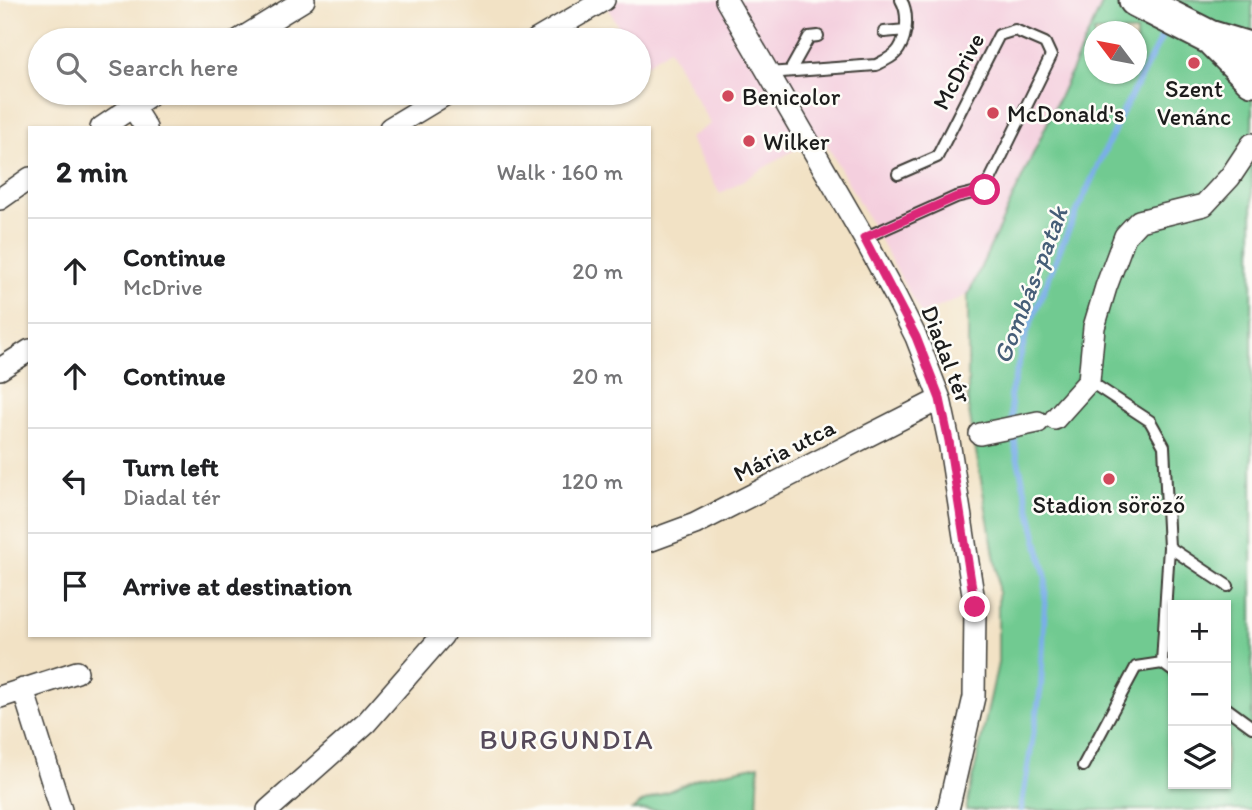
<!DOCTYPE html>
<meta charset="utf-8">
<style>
body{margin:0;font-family:Itim,sans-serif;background:#f2f2f2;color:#202124}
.controls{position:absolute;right:21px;bottom:21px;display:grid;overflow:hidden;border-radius:0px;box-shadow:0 2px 5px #0004}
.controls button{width:63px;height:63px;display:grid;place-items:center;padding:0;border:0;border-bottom:2px solid #e0e0e0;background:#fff;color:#202124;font:35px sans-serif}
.compass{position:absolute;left:1084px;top:21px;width:63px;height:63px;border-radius:50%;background:#fff;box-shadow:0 2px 5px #0004;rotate:302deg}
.stop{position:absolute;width:21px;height:21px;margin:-16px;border:5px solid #db2777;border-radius:50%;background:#fff}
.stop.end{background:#db2777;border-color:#fff;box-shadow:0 2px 7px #0008}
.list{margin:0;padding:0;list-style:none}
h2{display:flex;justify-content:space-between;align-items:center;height:91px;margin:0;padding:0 28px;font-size:30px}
h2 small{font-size:23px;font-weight:400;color:#757577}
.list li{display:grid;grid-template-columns:46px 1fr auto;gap:21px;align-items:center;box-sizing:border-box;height:105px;padding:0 28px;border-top:2px solid #e0e0e0}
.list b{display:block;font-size:26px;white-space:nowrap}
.list p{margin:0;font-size:23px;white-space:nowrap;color:#757577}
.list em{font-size:23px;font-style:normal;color:#757577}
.icon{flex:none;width:38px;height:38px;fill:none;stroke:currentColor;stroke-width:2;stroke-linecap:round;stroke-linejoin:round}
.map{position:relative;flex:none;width:1252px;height:810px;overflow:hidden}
.search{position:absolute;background:#fff;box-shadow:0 2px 5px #0004;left:28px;top:28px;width:623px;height:77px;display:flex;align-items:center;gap:18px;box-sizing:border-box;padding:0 24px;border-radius:38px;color:#757577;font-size:26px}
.panel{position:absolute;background:#fff;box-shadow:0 2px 5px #0004;left:28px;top:126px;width:623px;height:511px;border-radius:0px}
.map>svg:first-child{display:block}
.built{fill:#f4cfde}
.green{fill:#71ca91;stroke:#467356;stroke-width:2;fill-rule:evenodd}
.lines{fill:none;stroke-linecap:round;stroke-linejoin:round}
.stream{stroke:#7aafe8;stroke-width:6}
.lane-casing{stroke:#3c3a35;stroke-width:14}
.street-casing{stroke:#3c3a35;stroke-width:24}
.primary-casing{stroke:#3c3a35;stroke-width:37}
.lane{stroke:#fff;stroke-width:10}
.street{stroke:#fff;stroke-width:21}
.primary{stroke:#fff;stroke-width:33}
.route{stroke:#db2777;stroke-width:9}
.poi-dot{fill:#d1495b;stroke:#fdfcf7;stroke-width:2.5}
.labels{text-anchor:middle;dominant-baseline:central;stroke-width:5;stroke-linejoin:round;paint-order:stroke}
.street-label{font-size:24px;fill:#1c1c1c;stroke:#fdfcf7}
.poi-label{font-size:24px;fill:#1c1c1c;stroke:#fdfcf7;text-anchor:start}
.water-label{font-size:26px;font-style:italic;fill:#465e78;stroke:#fdfcf7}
.quarter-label{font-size:28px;letter-spacing:2px;fill:#564a5a;stroke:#fdfcf7}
</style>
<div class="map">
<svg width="1252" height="810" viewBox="0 0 1252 810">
<rect width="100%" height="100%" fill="#fdfcf7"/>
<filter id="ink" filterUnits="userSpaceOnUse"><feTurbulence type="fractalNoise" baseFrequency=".0143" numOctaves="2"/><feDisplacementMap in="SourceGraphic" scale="14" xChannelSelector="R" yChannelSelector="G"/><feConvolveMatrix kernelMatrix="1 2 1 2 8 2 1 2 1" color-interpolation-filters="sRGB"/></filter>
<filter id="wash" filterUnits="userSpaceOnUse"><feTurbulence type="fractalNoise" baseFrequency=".00686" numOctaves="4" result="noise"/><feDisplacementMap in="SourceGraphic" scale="28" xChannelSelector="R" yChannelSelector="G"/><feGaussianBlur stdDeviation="1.57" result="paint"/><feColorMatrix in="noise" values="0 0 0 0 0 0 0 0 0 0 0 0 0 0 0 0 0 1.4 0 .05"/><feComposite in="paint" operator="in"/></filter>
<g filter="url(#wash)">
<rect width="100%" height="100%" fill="#f2e2c5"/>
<path class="built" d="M603,0H1104L968,295L921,314L821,134L720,194L689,138L710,124L669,49L639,69V40H596L618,26Z"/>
<path class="green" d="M1104,0H1252V810H966L998,663V577L968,406V295ZM1094,32H1136V74H1094ZM1173,605H1226V784H1173Z
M759,765L757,810H632L643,802L702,777Z"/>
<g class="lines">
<path class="stream" d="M1021,810L1041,687L1046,578L1016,452L1010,396L1026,335L1063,242L1122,113L1167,27"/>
</g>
</g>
<g filter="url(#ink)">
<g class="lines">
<g class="lane-casing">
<path id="lane" d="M884,32L906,30
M790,71L809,37L818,36
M768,73L876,65C884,61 894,57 899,49C907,36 909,13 901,0
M864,238L956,197L985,190L1051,56L1045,43L1015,30L999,35L937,157L898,174
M1089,381L1150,421L1164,446L1169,547L1162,663L1173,671
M1169,547L1228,586
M1226,708L1252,727
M1083,766L1136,667L1162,663"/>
</g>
<g class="street-casing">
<path id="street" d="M726,0L864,238L896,297L916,337L940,399L949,441L975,607L974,697L948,810
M239,40L304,0
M536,40L604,0
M132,106L146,128
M101,128L153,93
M390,128L448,93
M0,199L30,178
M0,369L30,350
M1055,419L1089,381L1094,327L1106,287L1125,236L1139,221L1204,205L1230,177L1252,144
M980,434L1038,422
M649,541L695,524L940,399
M23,689L61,810
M0,697L77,672
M268,810L366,723L443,635"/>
</g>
<g class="primary-casing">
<path id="primary" d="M1136,0L1209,37L1252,50
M1214,41L1252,79"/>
</g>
<use href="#lane" class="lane"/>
<use href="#street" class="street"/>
<use href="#primary" class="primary"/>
</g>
</g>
<g class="lines" filter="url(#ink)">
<path class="route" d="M975,607L949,441L940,399L916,337L864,238L956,197L985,190"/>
</g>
<g class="poi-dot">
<circle cx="1194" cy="63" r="7"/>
<circle cx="728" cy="96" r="7"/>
<circle cx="993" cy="113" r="7"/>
<circle cx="749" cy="141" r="7"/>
<circle cx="1109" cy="479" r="7"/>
</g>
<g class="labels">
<g class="street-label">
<text transform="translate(958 71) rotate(-62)">McDrive</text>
<text transform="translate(947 354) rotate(69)">Diadal tér</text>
<text transform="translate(784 450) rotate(-27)">Mária utca</text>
</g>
<g class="poi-label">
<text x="1194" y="88" text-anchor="middle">Szent<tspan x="1194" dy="28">Venánc</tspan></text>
<text x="742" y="96">Benicolor</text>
<text x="1007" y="113">McDonald's</text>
<text x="763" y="141">Wilker</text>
<text x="1109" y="504" text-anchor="middle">Stadion söröző</text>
</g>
<g class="water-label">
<text transform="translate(1030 285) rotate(-69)">Gombás-patak</text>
</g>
<g class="quarter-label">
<text x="567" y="739">BURGUNDIA</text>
</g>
</g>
</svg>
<div class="controls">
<button>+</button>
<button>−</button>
<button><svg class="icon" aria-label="layers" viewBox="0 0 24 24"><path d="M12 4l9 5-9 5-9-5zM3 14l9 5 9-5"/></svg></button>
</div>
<svg class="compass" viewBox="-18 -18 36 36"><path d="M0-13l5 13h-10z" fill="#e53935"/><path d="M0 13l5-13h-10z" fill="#757577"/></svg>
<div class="stop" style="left:985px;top:190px"></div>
<div class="stop end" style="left:975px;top:607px"></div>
<div class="search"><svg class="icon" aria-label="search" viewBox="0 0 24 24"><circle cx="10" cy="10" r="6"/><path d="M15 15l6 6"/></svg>Search here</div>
<section class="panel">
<h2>2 min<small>Walk · 160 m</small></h2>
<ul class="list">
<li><svg class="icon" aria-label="ahead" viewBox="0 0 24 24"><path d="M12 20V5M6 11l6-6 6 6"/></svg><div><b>Continue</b><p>McDrive</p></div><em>20 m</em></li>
<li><svg class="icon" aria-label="ahead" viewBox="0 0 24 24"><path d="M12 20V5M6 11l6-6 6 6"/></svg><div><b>Continue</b></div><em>20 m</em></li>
<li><svg class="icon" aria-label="left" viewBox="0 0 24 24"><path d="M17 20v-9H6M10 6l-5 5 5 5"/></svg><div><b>Turn left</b><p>Diadal tér</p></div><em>120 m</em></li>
<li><svg class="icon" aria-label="arrive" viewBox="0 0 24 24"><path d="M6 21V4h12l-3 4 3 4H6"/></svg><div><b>Arrive at destination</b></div></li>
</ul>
</section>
</div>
